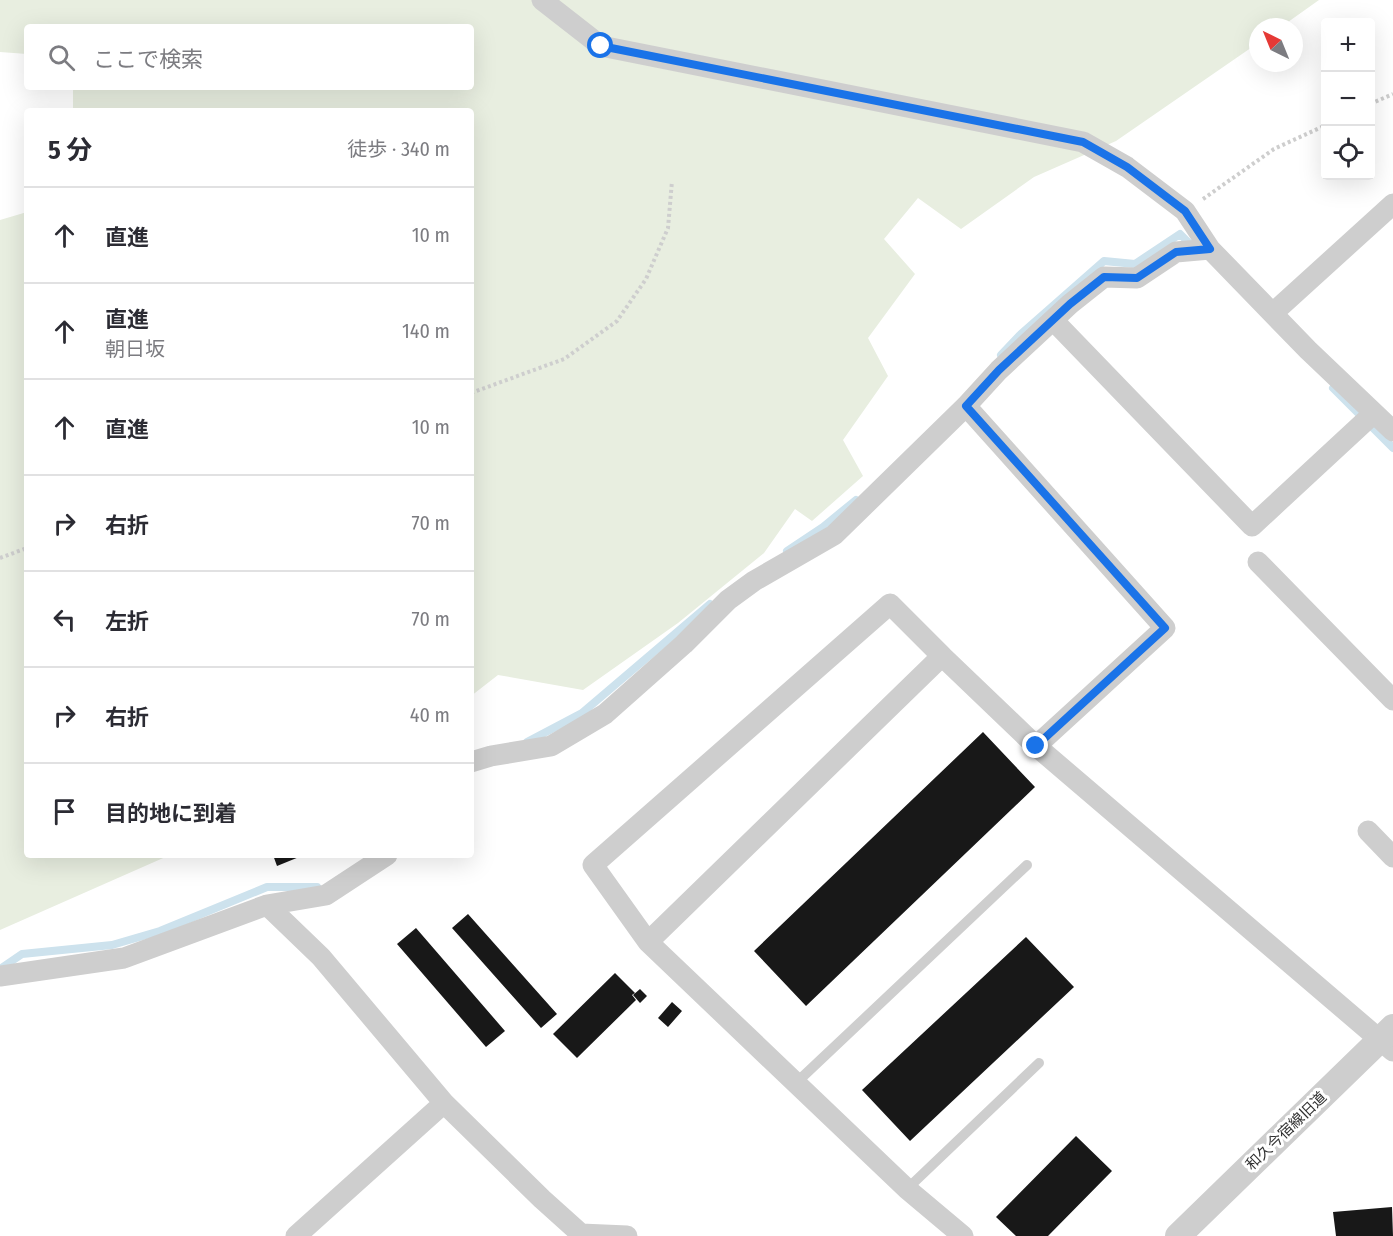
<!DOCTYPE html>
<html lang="ja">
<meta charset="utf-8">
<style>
body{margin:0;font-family:"Fira Sans Condensed","Noto Sans JP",sans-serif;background:#f7f7f7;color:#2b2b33}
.controls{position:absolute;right:18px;top:18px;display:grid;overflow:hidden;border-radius:6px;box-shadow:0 6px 24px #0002}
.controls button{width:54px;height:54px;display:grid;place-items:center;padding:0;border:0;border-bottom:2px solid #e1e1e2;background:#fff;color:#2b2b33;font:30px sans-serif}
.compass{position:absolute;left:1249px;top:18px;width:54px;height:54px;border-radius:50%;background:#fff;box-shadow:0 6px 24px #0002;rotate:317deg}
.stop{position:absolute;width:18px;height:18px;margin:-14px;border:4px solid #1a73e8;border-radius:50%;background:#fff}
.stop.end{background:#1a73e8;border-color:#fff;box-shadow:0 2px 6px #0008}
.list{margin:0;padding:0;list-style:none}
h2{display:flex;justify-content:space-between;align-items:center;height:78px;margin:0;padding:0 24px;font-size:26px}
h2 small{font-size:20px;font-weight:400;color:#7c7c81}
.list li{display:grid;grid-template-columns:39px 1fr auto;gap:18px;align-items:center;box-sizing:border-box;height:96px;padding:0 24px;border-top:2px solid #e1e1e2}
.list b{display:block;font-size:22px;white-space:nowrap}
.list p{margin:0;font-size:20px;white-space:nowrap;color:#7c7c81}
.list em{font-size:20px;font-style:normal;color:#7c7c81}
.icon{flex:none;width:33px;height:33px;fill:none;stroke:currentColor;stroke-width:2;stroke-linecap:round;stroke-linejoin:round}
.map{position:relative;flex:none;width:1393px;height:1236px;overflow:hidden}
.search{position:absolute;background:#fff;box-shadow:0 6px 24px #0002;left:24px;top:24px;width:450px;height:66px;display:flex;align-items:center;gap:15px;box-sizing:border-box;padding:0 21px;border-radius:6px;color:#7c7c81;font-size:22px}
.panel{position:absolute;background:#fff;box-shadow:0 6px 24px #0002;left:24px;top:108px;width:450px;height:750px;border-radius:6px}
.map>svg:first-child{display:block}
.green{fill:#e8eee0}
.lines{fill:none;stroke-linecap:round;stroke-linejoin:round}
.stream{stroke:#cde2ed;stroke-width:8}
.building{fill:#181818}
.path{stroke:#cecece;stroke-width:4;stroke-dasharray:3 3;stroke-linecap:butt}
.service{stroke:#cecece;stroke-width:10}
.minor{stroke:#cecece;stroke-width:21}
.tertiary{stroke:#cecece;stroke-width:26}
.route{stroke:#1a73e8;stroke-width:8}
.labels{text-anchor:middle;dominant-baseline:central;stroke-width:6;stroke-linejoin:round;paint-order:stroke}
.street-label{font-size:15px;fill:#313131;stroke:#fff}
</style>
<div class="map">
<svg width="1393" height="1236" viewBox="0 0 1393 1236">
<rect width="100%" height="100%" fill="#fff"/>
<path class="green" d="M0,0H1319L1281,27H1258V43L1116,141L1034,177L961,229L918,198L884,239L915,274L868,338L888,376L843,440L863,476L812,521L795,509L764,553L678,623L583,690L498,675L471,696V111H73V87H471V27H27V54L0,52Z
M27,212V855H170L0,930V220Z"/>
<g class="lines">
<path class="stream" d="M1001,355L1021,334L1104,261L1135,264L1180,234L1195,249
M1333,388L1393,448
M787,551L823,527L856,500
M527,742L582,713L710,604
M0,969L22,954L112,945L160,931L267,887H317"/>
</g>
<path class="building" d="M983,732L1035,787L806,1006L754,951Z
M273,855H304L277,866Z
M468,914L557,1014L541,1028L452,928Z
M416,928L505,1031L486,1047L397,944Z
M1026,937L1074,987L910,1141L862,1090Z
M615,973L635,993L632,995L636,1000L577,1058L553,1034Z
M640,989L647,996L640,1003L633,995Z
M672,1002L682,1011L668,1027L658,1018Z
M1076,1136L1112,1171L1048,1236H1016L996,1217Z
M1392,1207L1393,1236H1336L1333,1212Z"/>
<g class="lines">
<path class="path" d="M1370,104L1393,94
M1203,199L1274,149L1326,125
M471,393L564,359L617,321L646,279L668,228L672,181
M0,558L27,548"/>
<path class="service" d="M796,1083L1027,865
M907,1189L1039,1063"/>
<path class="minor" d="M542,0L601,46L1083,142L1127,167L1185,211L1210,249L1308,350L1393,431
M1273,313L1393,204
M1053,320L1252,526L1374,413
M966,406L1165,628L1036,746
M1258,562L1393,700
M942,656L890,604L593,865L648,942L907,1189L963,1236
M471,762L491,756L551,746L605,714L684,644L728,600L754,581L834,535L966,406L999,370L1070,304L1104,277L1137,278L1176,252L1210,249
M1368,831L1393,857
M267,905L321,957L444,1103L542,1199L581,1234L627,1236
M648,942L942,656L1036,746L1393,1051
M0,976L124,958L267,905L326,895L387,855
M296,1236L444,1103"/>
<path class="tertiary" d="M1178,1236L1393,1027"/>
</g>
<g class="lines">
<path class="route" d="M601,46L1083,142L1127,167L1185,211L1210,249L1176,252L1137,278L1104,277L1070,304L999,370L966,406L1165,628L1036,746"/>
</g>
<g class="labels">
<g class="street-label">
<text transform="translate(1286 1131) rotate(-44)">和久今宿線旧道</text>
</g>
</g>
</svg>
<div class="controls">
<button>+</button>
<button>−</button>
<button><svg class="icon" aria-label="locate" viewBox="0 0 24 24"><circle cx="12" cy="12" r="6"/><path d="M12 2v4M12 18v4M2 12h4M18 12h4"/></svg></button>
</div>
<svg class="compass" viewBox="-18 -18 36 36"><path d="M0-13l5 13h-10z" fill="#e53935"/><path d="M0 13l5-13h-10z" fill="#7c7c81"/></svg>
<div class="stop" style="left:601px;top:46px"></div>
<div class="stop end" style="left:1036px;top:746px"></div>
<div class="search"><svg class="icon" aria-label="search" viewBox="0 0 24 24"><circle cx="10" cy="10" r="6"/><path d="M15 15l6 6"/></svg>ここで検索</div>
<section class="panel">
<h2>5 分<small>徒歩 · 340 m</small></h2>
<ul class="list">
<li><svg class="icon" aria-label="ahead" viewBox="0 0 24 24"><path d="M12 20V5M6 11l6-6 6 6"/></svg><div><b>直進</b></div><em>10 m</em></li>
<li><svg class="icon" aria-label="ahead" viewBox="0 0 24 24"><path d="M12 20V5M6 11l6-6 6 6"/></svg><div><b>直進</b><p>朝日坂</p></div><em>140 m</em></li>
<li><svg class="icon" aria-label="ahead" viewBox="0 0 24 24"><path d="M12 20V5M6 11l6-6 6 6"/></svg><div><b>直進</b></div><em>10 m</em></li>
<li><svg class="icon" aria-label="right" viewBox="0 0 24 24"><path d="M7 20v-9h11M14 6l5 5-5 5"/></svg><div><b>右折</b></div><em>70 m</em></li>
<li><svg class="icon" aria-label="left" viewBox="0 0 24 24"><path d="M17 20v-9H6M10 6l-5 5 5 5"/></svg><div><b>左折</b></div><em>70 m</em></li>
<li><svg class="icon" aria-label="right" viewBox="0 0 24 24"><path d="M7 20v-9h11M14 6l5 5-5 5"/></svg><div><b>右折</b></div><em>40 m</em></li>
<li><svg class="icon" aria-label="arrive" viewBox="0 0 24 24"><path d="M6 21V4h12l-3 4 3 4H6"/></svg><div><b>目的地に到着</b></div></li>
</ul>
</section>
</div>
